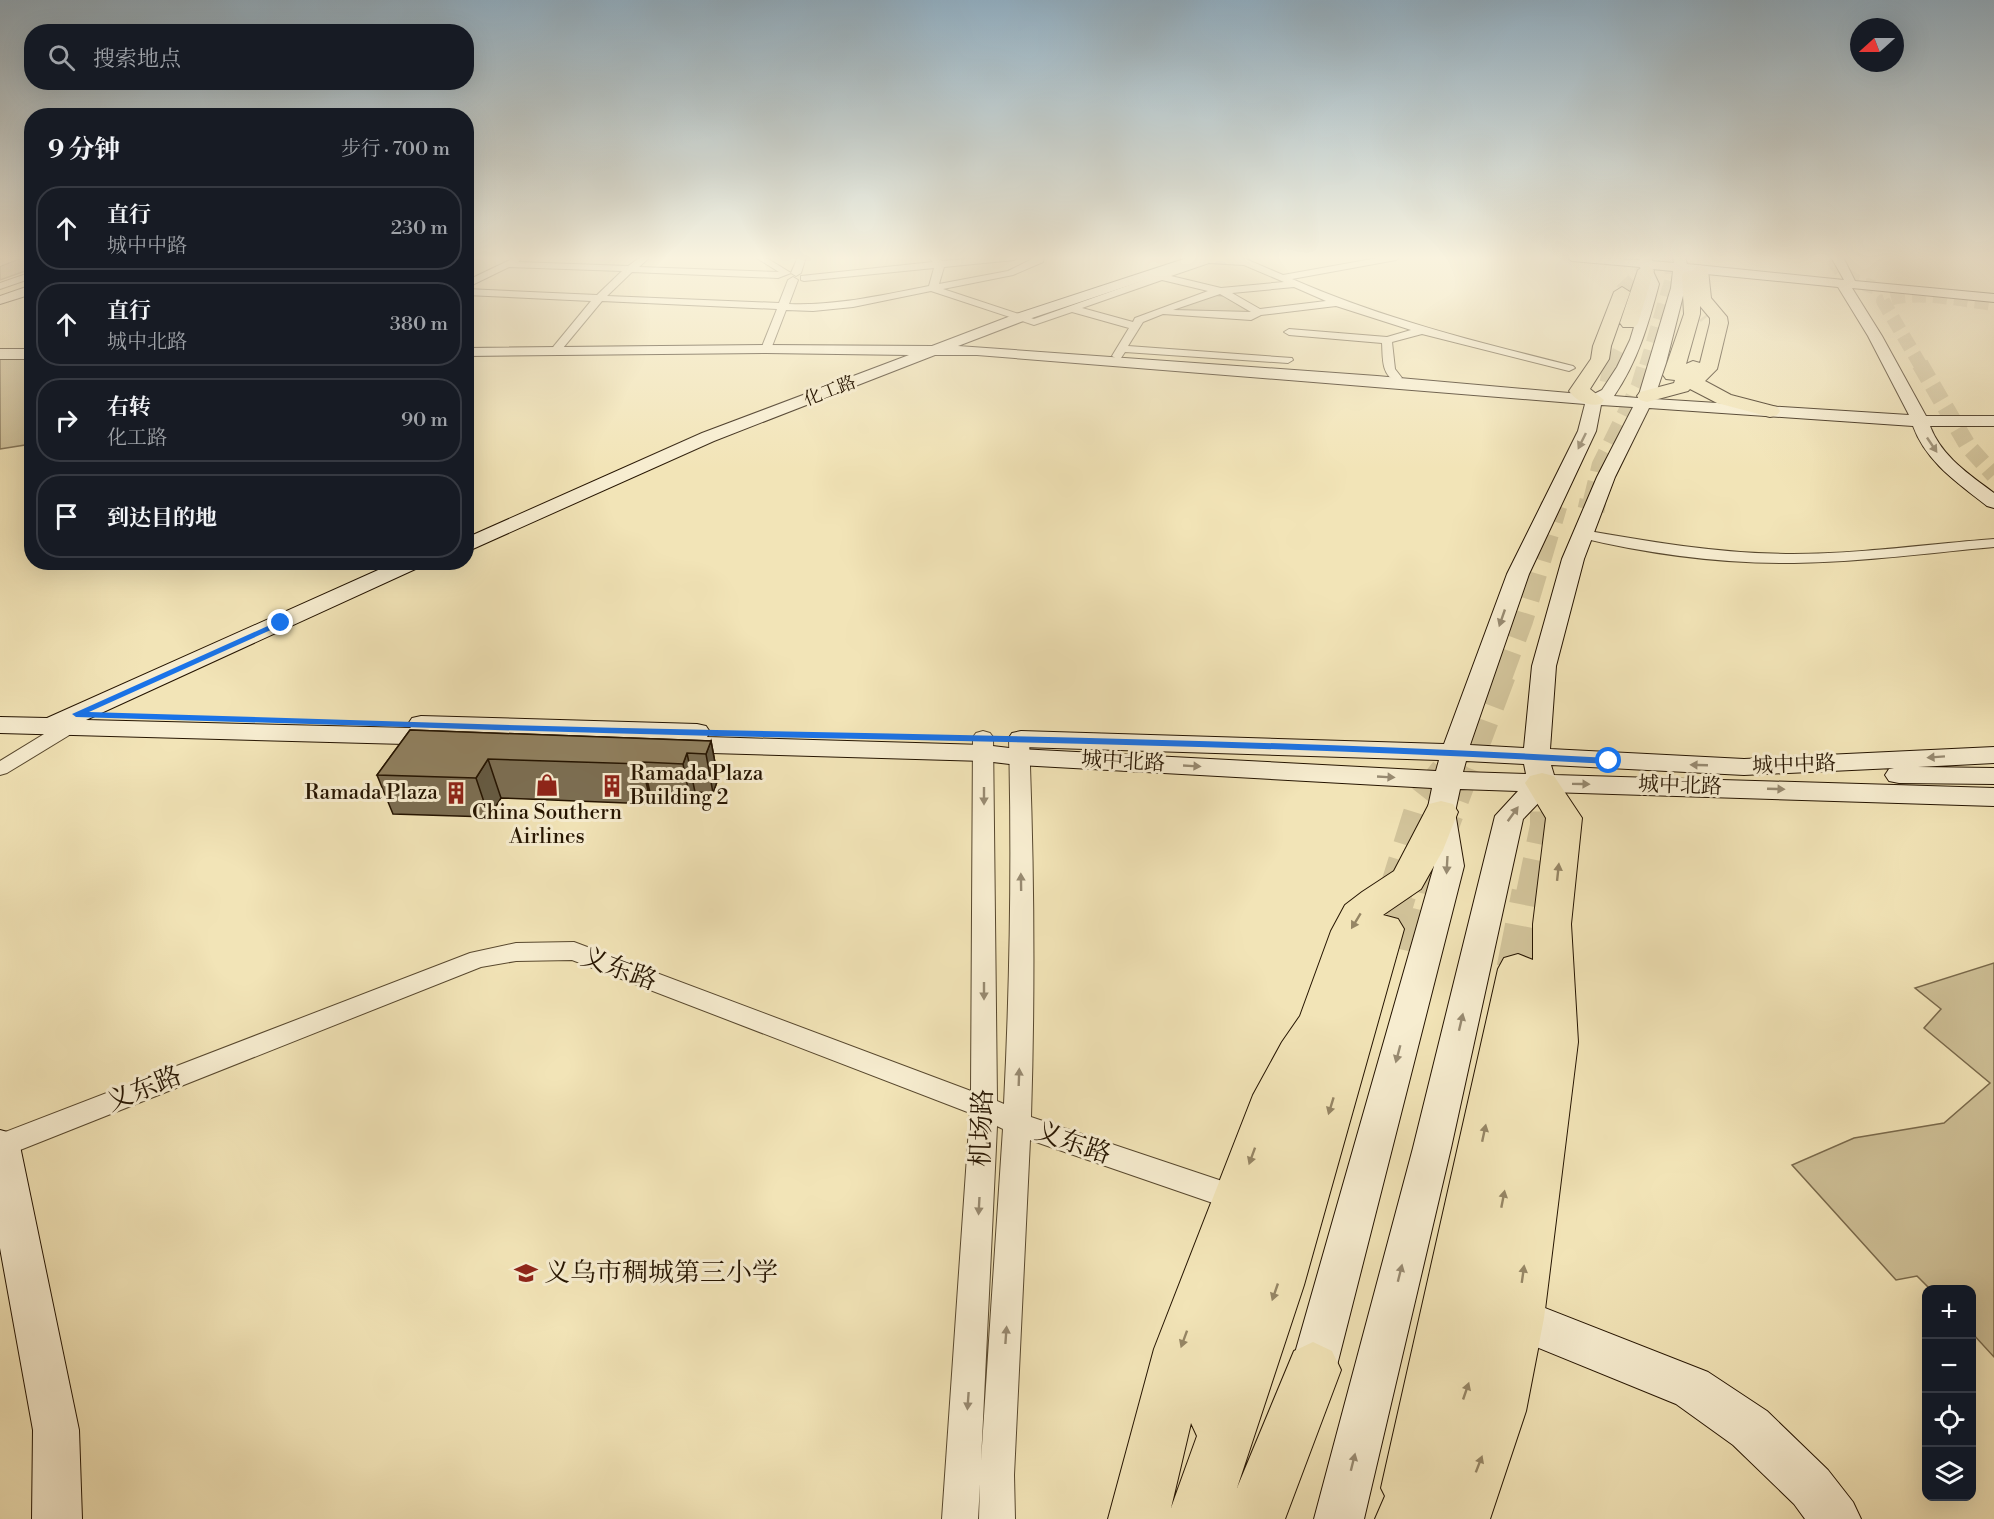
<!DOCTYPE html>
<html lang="zh">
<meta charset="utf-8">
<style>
body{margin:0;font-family:"Libre Bodoni","Noto Serif SC",serif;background:#242831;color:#f1f3f6}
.controls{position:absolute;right:18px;bottom:18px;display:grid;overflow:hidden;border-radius:12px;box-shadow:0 6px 24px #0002}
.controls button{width:54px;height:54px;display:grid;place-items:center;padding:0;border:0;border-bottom:2px solid #363941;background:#171b24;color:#f1f3f6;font:30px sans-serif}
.compass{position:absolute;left:1850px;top:18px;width:54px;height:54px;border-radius:50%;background:#171b24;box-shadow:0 6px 24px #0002;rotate:249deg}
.stop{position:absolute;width:18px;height:18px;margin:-14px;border:4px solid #1a73e8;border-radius:50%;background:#fff}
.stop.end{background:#1a73e8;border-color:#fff;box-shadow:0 2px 6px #0008}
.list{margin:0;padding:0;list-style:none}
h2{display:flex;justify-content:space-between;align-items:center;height:78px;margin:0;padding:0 24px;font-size:26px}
h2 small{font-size:20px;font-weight:400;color:#9ea1a6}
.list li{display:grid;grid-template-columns:39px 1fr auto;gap:18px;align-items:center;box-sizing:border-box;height:84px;margin:0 12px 12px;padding:0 12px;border:2px solid #363941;border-radius:24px}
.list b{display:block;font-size:22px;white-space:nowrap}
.list p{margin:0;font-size:20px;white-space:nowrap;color:#9ea1a6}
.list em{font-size:20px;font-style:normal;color:#9ea1a6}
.icon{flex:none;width:33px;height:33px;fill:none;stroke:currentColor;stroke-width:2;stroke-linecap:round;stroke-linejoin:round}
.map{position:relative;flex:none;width:1994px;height:1519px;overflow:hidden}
.search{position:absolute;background:#171b24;box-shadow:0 6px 24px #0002;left:24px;top:24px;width:450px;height:66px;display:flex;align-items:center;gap:15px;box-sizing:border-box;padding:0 21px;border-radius:24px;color:#9ea1a6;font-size:22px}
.panel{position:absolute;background:#171b24;box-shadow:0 6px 24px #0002;left:24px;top:108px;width:450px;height:462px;border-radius:24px}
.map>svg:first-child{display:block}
.green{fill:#cfc198;stroke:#7a6a4c;stroke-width:1.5}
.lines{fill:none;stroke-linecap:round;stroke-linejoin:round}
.secondary-tunnel-far1{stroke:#d3c59c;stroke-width:14;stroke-dasharray:14 7;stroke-linecap:butt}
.secondary-tunnel{stroke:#d3c59c;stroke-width:17;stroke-dasharray:17 8;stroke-linecap:butt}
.highway-tunnel-far4{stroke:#d3c59c;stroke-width:16;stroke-dasharray:16 8;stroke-linecap:butt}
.highway-tunnel-far3{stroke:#d3c59c;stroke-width:21;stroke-dasharray:21 10;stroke-linecap:butt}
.highway-tunnel-far2{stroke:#d3c59c;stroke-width:27;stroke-dasharray:27 14;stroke-linecap:butt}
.highway-tunnel-far1{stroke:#d3c59c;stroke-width:34;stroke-dasharray:34 16;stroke-linecap:butt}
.highway-tunnel{stroke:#d3c59c;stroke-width:43;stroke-dasharray:43 21;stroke-linecap:butt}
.street-casing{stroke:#58482e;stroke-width:2}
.secondary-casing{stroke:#251400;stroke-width:2}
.highway-casing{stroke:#251400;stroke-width:2}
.street{fill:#f7edd0;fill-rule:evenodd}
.secondary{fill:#f7edd0;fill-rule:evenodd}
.highway{fill:#f2e4b7;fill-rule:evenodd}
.wall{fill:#7c6e52;stroke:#251400;stroke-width:1.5}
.shaded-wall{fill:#655a42;stroke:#251400;stroke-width:1.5}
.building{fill:#90805f;stroke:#251400;stroke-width:1.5}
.oneway{fill:#988b72}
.oneway2{fill:#968665}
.route{fill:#1a73e8}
.labels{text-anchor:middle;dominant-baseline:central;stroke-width:6;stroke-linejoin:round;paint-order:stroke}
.far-street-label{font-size:18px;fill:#251400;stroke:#f7edd0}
.street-label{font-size:21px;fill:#251400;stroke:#f7edd0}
.poi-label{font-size:21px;fill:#251400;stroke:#f7edd0;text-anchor:start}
.near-street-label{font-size:26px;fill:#251400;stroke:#f7edd0}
.near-poi-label{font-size:26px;fill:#251400;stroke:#f7edd0;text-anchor:start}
</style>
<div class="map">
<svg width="1994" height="1519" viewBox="0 0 1994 1519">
<rect width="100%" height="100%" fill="#f2e4b7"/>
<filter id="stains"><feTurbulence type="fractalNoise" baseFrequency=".00333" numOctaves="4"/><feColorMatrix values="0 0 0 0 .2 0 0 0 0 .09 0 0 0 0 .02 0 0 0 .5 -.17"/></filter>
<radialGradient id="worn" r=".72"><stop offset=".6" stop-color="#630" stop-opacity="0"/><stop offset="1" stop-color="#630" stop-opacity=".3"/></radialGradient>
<path class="green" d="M24,257H31V269L0,280V265Z
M1212,295L1225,296L1250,312L1181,313L1175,308Z
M0,359H31V444L0,449Z
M1994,963V1357L1972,1333V1290L1930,1289L1917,1276L1896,1280L1792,1165L1854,1138L1944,1123L1990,1083L1924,1028L1941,1009L1915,988Z"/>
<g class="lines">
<path class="secondary-tunnel-far1" d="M1832,259C1842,276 1856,282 1874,287
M1921,366L1883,301C1913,289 1962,300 1994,304"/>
<path class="secondary-tunnel" d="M1920,364L1968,446L1994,475"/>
<path class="highway-tunnel-far4" d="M1673,280L1688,293L1707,317
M1622,292L1648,268
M1613,366L1621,350
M1647,366L1673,278L1672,257"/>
<path class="highway-tunnel-far3" d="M1610,383L1614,364
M1593,503L1602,466L1641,387L1648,364"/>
<path class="highway-tunnel-far2" d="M1591,510L1593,501
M1499,676L1520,619L1554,505"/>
<path class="highway-tunnel-far1" d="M1395,894L1424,801L1457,759
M1425,894L1440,831L1499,674
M1533,894L1547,826V809"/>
<path class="highway-tunnel" d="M1384,929L1395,893
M1412,952L1426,893
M1518,969L1533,893"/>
<g class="street-casing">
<path id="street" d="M11,257H23L0,266V260Z
M516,257L521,259L518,262L628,266L641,257H650L639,267L779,272L755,257H765L791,273L778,278L632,272L607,296L779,303L788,280L793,277L798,280L789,304C836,306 882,295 929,286L934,268L804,281L801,280V276L933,262L928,257H937L942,261L990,257H1018L1014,260L944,267L939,284L1008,271L1036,257H1044L1043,262L1013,275L943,289L1034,319L1208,257H1241L1283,275L1383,257H1400L1396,260L1292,279C1383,319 1477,342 1573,366L1575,368L1569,371L1422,334L1392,342L1395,369L1402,378L1396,381C1381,375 1383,357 1382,343L1289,335L1284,332L1289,329L1387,337L1411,330L1336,306L1261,315L1251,320L1163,314L1143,322L1128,346L1292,358L1293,360L1288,363L1125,352L1121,358L1117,359L1112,356L1129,328L1072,312L1034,325L931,291L853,307L813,311L786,310L771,349L766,352L761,349L777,309L602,301L558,354L554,355L549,352L591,301L466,295V289L597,295L622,271L509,267L466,288V281ZM1209,263L1244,265L1284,282L1221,288L1171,276ZM1162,280L1208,291L1135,318L1133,322L1082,308ZM1294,287L1326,301L1260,309L1232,293ZM1220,294L1251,312L1173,310Z
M798,257H806L801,273L796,276L791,273Z
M32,272V278L0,289V283Z
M1583,530C1652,542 1722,554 1793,554C1860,554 1927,544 1994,539V547C1928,553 1861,562 1794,563C1723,564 1647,554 1578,537L1576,534Z
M69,721L76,723L78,727L76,731L7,773L0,775V761L62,723Z
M983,731L990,733L993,737L997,1101L1004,1104C1010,983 1012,861 1009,739L1012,735H1026L1029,739C1034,865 1035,991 1031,1117L1246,1189L1250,1198L1246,1207L1236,1211L1030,1140L1014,1475L1015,1519H979L980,1484L978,1519H942L970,1113L572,960L516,961L481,967L0,1158V1134L470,953L516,943L574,942L582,945L971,1091L973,737L976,733ZM997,1126L1003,1129L981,1461Z"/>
</g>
<g class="secondary-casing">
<path id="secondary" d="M1190,257H1207L1205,260L1026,320L958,346L1377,376L1592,395L1602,390L1617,367L1630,340L1647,284L1640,267L1572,261L1566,257L1640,260V257H1652V261L1674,263L1673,257H1685L1687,264L1844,280L1831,257H1843L1855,281L1994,294V302L1852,288L1882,336L1926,416H1994V426H1930C1942,457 1969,474 1994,493V508L1987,506C1958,483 1926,462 1913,426L1649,408L1615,477L1584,559L1556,666L1550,749L1744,759L1994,747V763L1918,767L1994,768V784L1899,783L1889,781L1885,775L1889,769L1894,768L1744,775L1551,765L1554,775L1994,788V806L1549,792L1523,819L1451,1148L1364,1519H1314L1413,1148L1495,816L1518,791L1460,789L1455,812L1464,866L1333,1381L1326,1397L1310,1404L1294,1397L1287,1381L1434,866L1427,812L1432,788L1019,765L984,761L676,752L667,750L663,744L666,739L453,733L456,737L452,743L443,745L0,733V717L47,718L396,562H425L422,566L86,720L411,728L408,724L412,718L421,716L697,724L706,726L710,732L707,737L984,745L1019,749L1436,771L1439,760L1021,747L1012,745L1008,739L1012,733L1021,731L1444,744L1507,574L1578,431L1585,404L977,355H935L714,441L466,552V538L702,433L909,355L766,353L466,356V348L766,345L932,346L1016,314ZM1652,269L1673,271L1671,288L1638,398L1614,396C1638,361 1648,325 1659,284ZM1686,272L1838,287L1868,336L1909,415L1654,399L1666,363L1685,288ZM1601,405L1633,407L1597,477L1562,559L1532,666L1524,748L1470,745L1529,574L1596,431ZM1466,761L1524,764L1526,774L1463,772Z
M32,285V294L0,304V296Z
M0,349H32V359H0Z
M0,1130L15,1134L20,1146L79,1430L82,1519H32L33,1430L0,1248Z
M1517,1297L1708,1372L1767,1411L1828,1470L1853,1502L1861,1519H1805L1794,1504L1733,1445L1676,1404L1502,1333L1495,1318L1502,1303Z"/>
</g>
<g class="highway-casing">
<path id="highway" d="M1646,265L1654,270L1638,323L1635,327H1623L1620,323L1638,270Z
M1700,265L1708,270L1711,298L1727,317L1728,323L1717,369L1705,381L1731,395L1777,407L1780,411L1777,415L1770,417L1717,403L1690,389L1688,391L1647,402L1640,400L1637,396L1640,392L1674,383L1675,380L1666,379L1663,375L1684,314L1682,275L1685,272L1692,271L1695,267ZM1700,306L1710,318V323L1700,363L1693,361L1686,364L1700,314Z
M1622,287L1630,292L1611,346L1609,359L1590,389L1604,400L1601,404C1589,407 1576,401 1569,391L1591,359L1593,346L1614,292Z
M1542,773L1554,776L1582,818L1571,924L1578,1042L1544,1318L1526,1411L1490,1519H1375L1385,1496L1381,1488L1498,969L1504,958L1518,954L1533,960V924L1546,818L1525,783L1530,776Z
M1441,801L1453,804L1458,812L1443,850L1421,889L1383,915L1398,919L1404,929L1304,1285L1237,1488L1294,1351L1313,1342L1332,1351L1341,1370L1285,1519H1108L1154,1349L1253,1095L1282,1042L1300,1016L1331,931L1345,905L1362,892L1394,871L1429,804ZM1191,1423L1197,1436L1171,1508Z"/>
</g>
<use href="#street" class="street"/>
<use href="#secondary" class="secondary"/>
<use href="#highway" class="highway"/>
</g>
<path class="wall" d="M410,730L711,741L718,779L713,793L695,792L691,803L652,801L651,804L501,798L489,817L393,814L377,775Z"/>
<path class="shaded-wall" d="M711,741L718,779L713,793L706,754Z
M687,753L695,792L691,803L683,764Z
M488,759L501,798L489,817L476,778Z
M643,762L652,801L651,804L642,764Z"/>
<path class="building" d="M410,730L711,741L706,754L687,753L683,764L643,762L642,764L488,759L476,778L377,775Z"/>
<defs><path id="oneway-solid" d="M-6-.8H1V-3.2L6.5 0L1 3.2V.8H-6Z" transform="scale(1.5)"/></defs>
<g class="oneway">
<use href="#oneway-solid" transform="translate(1582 441) rotate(116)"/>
<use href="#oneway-solid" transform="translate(1932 445) rotate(56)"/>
<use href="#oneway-solid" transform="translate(1502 618) rotate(109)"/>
<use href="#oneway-solid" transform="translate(1936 757) rotate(176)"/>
<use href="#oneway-solid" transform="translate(1699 765) rotate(-178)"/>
<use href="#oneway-solid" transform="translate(1192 766) rotate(3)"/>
<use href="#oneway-solid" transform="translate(1386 777) rotate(3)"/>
<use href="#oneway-solid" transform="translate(1581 784) rotate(1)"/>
<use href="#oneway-solid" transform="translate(1776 789) rotate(2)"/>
<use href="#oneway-solid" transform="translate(984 796) rotate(90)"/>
<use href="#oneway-solid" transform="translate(1513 814) rotate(-54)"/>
<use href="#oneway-solid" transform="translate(1447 865) rotate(93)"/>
<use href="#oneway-solid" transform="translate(1021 882) rotate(-91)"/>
<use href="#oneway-solid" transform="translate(984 991) rotate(90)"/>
<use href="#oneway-solid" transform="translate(1461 1022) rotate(-77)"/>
<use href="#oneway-solid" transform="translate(1398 1054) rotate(105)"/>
<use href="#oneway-solid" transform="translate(1019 1077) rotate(-88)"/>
<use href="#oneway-solid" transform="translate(979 1206) rotate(93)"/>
<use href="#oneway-solid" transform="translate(1400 1273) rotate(-76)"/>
<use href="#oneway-solid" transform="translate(1006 1335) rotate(-86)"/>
<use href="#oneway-solid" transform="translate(968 1401) rotate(94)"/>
<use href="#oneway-solid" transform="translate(1353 1462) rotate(-76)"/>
</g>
<g class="oneway2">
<use href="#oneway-solid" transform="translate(1558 872) rotate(-84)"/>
<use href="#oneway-solid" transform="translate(1356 921) rotate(121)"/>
<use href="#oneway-solid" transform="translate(1331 1106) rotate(107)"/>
<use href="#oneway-solid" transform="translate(1484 1133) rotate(-78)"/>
<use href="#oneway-solid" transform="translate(1252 1156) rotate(110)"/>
<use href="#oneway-solid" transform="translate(1503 1199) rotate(-79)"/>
<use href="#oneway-solid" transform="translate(1523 1274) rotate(-82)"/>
<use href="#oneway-solid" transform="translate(1275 1292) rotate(109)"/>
<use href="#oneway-solid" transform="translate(1184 1339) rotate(110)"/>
<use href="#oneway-solid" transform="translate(1466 1391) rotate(-71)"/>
<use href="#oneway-solid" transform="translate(1479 1464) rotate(-69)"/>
</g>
<linearGradient id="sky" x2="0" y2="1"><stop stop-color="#90abbc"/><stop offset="0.55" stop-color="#f9f3df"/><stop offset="1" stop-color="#f9f3df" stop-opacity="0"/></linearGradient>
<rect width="1994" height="469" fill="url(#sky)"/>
<path class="route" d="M281,620L285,623L284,624L89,712C298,718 507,726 716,730C1014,736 1312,741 1609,758L1614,761L1609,764C1312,747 1014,742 716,736C503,731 290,723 76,717L72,714Z"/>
<defs>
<g id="shop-bare" transform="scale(1.8)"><path d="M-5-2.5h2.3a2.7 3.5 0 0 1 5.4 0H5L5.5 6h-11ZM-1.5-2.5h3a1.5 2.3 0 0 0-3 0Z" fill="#8f2418" stroke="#f7edd0" stroke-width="2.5" paint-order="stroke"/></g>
<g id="building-bare" transform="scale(1.8)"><path d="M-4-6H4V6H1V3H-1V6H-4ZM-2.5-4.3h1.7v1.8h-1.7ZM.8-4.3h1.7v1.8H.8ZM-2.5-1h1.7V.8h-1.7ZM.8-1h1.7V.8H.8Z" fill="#8f2418" stroke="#f7edd0" stroke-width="2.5" paint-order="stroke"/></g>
<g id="school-bare" transform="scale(1.8)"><path d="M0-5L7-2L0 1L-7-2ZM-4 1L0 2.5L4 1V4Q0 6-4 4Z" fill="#8f2418" stroke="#f7edd0" stroke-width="2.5" paint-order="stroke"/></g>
</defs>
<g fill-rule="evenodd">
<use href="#shop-bare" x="547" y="785"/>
<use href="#building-bare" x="612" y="786"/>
<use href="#building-bare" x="456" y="793"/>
<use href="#school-bare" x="526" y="1273"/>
</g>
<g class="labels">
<g class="far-street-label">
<text transform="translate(830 391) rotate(-21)">化工路</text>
</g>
<g class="street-label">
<text transform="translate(1123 762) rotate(3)">城中北路</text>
<text transform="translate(1794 765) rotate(-2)">城中中路</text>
<text transform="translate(1680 786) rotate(2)">城中北路</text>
</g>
<g class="poi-label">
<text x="630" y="774">Ramada Plaza<tspan x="630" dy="24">Building 2</tspan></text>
<text x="438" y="793" text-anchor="end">Ramada Plaza</text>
<text x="547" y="813" text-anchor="middle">China Southern<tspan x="547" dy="24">Airlines</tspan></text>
</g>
<g class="near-street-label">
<text transform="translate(619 969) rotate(20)">义东路</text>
<text transform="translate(144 1089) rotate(-22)">义东路</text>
<text transform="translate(982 1128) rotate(-88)">机场路</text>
<text transform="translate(1073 1143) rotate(19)">义东路</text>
</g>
<g class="near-poi-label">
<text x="544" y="1273">义乌市稠城第三小学</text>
</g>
</g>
<rect width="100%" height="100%" filter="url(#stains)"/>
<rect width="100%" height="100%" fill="url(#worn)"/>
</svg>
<div class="controls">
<button>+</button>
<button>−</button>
<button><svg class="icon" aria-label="locate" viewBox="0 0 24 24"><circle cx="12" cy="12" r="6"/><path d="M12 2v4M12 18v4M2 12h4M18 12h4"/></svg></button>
<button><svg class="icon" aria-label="layers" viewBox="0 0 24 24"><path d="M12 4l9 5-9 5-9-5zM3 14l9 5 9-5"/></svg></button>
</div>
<svg class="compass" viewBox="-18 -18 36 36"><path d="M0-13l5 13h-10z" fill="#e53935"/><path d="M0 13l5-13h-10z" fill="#9ea1a6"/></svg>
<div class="stop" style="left:1609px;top:761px"></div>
<div class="stop end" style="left:281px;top:623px"></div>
<div class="search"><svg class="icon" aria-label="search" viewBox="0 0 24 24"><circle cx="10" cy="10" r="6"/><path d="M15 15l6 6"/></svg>搜索地点</div>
<section class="panel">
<h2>9 分钟<small>步行 · 700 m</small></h2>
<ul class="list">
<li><svg class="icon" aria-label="ahead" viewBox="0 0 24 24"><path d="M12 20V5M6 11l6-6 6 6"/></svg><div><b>直行</b><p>城中中路</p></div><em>230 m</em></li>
<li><svg class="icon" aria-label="ahead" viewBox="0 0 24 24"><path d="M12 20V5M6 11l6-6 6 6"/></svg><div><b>直行</b><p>城中北路</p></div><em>380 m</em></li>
<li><svg class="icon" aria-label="right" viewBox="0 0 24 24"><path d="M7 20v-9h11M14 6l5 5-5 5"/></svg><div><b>右转</b><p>化工路</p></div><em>90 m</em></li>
<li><svg class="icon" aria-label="arrive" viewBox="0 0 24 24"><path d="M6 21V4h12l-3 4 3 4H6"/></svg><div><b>到达目的地</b></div></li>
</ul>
</section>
</div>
